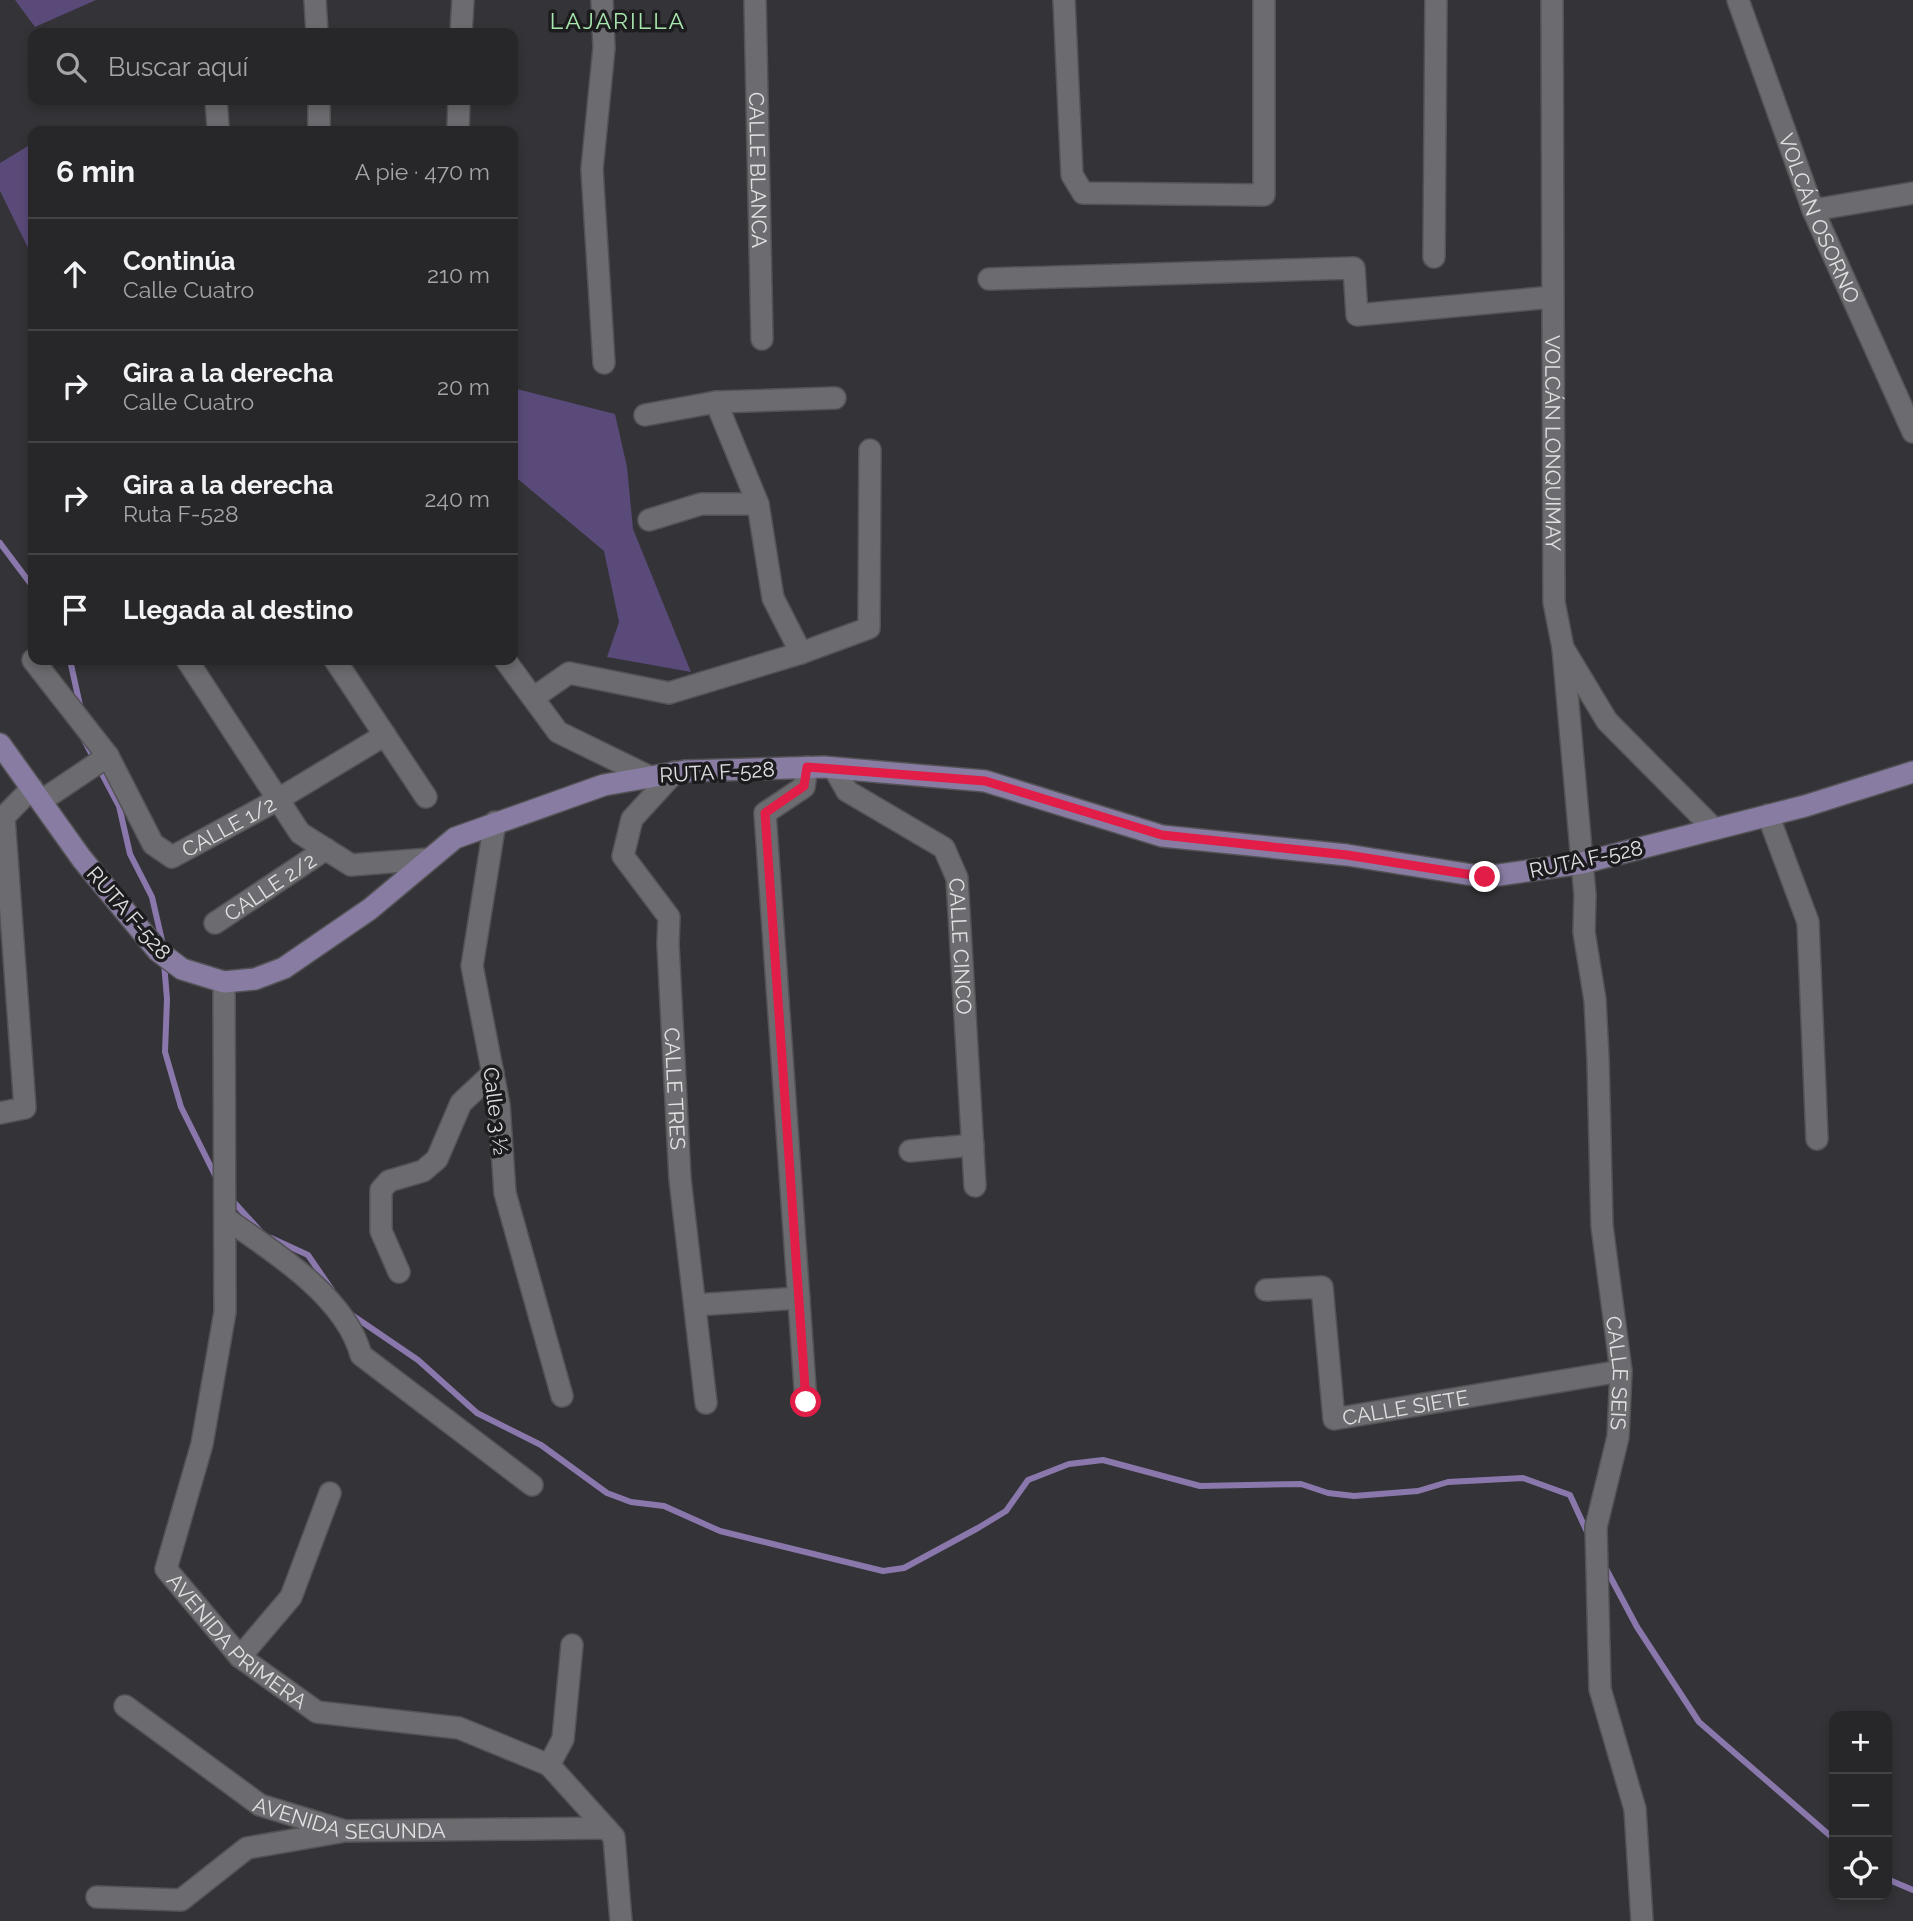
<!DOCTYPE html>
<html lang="es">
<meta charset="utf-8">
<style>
body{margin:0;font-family:Raleway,sans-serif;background:#333235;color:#f1f3f6}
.controls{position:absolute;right:21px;bottom:21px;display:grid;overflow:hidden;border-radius:14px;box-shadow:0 4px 10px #0003}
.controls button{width:63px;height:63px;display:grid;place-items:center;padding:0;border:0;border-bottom:2px solid #434346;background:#272629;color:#f1f3f6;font:35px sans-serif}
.stop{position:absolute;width:21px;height:21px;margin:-16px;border:5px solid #e11d48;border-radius:50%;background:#fff}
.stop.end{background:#e11d48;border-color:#fff;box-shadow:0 2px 7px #0008}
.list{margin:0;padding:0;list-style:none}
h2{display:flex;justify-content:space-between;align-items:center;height:91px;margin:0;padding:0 28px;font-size:30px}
h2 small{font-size:23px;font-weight:400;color:#a4a5a8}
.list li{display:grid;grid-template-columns:46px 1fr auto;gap:21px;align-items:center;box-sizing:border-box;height:112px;padding:0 28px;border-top:2px solid #434346}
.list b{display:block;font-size:26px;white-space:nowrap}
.list p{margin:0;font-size:23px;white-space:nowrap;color:#a4a5a8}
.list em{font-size:23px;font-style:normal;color:#a4a5a8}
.icon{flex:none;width:38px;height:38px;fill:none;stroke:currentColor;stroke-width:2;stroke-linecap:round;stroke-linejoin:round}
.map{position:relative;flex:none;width:1913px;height:1921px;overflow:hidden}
.search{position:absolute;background:#272629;box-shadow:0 4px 10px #0003;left:28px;top:28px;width:490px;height:77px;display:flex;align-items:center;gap:18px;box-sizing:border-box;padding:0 24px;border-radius:14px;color:#a4a5a8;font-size:26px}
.panel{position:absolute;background:#272629;box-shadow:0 4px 10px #0003;left:28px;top:126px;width:490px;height:539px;border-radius:14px}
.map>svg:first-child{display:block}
.green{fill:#594a79}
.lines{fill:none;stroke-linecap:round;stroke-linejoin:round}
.stream{stroke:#8a78ac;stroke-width:6}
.minor-casing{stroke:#535255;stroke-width:24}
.major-casing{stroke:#535255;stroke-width:24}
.minor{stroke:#6c6b6f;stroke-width:21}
.major{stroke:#887ca3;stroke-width:21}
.route{stroke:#e11d48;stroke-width:9}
.labels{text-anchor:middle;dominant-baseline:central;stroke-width:7;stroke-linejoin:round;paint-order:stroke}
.street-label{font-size:21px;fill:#e0dfe1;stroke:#1c1b1d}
.neighbourhood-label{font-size:23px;letter-spacing:2px;fill:#a7e6ae;stroke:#1c1b1d}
</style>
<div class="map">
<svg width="1913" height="1921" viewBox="0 0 1913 1921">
<rect width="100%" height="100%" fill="#343337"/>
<path class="green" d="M15,0H96L35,27Z
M33,143V258L0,191V163Z
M513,388L615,414L627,467L633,529L691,672L607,657L619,622L604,551L513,475Z"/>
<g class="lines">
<path class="stream" d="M0,543L33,587
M70,660L81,710
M83,738L119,806L130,854L152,897L163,945
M164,963L167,999L165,1052L181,1107L217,1179
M231,1199L261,1232
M271,1238L308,1255L332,1290
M349,1313L418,1360L477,1413L541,1445L607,1493L631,1502L664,1506L720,1531L883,1571L904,1568L978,1528L1006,1511L1028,1480L1069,1464L1103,1460L1200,1486L1301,1484L1328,1493L1354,1496L1418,1491L1448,1482L1523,1478L1570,1495L1588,1534
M1604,1565L1637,1627L1699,1722L1834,1839
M1887,1879L1913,1890"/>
<g class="minor-casing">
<g id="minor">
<path d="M315,0L317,33"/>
<path d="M602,0L604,48L592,169L604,363"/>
<path id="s1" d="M755,0L762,339"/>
<path d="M1064,0L1072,175L1083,193L1264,195V0"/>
<path id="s2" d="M1552,0L1554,602L1563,648L1607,721L1713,828"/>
<path id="s3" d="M1738,0L1813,210L1913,432"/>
<path d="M461,33L463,0"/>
<path d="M216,100L218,126"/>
<path d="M319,131V100"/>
<path d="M458,131L459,100"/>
<path d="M1813,210L1913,193"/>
<path d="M1434,257L1436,0"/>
<path d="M989,279L1354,268L1357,315L1553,297"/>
<path d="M716,402L835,398"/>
<path d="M649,520L701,504H758"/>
<path id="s4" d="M1563,648L1585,895L1584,932L1595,1000L1598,1059L1602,1226L1621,1371L1618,1437L1596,1527L1600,1689L1635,1809L1642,1921"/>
<path d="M801,653L869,628L870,450"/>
<path id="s5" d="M33,660L108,756L153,844L172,857L277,800L385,735"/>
<path d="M187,660L300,833L351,865L429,859"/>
<path d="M335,660L426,797"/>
<path d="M505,660L558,732L648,776"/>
<path d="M533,698L569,673L669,693L801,653L773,598L758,504L716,402L645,415"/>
<path id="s6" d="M834,768L847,791L944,848L957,878L975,1186"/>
<path id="s7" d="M675,772L632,819L623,856L669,917L668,944L680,1179L706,1403"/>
<path d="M41,801L108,756"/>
<path d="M1768,815L1808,922L1817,1139"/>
<path d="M495,822L472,966L499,1105L505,1193L562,1396"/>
<path id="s8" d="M215,923L326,849"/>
<path id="s9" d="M224,982L225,1312L202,1444L166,1569L240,1657L317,1712L459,1728L549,1765L614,1837L621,1921"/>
<path d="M0,1113L25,1108L4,817L32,788"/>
<path d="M938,1148L910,1151L973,1145"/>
<path d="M225,1218C273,1251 346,1297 361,1355L532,1485"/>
<path d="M399,1272L381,1231V1190L389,1181L423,1171L437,1159L461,1103L493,1073"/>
<path id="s10" d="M1266,1290L1322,1287L1334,1419L1621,1371"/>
<path d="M695,1305L799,1298"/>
<path d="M806,1402L765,813L804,787L807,767"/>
<path d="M240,1657L291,1597L330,1493"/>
<path id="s11" d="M125,1706L260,1805L345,1831L606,1828"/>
<path d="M549,1765L563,1739L572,1645"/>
<path d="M97,1897L181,1900L247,1848L340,1832"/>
</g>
</g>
<g class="major-casing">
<path id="major" d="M0,744L82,859L158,951L182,969L224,982L255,979L284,968L370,909L455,838L604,785L685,771L824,767L985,781L1162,836L1347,855L1485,877L1582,863L1805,806L1913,772"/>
</g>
<use href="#minor" class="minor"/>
<use href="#major" class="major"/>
</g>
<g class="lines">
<path class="route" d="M806,1402L765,813L804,786L807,767L985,781L1162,835L1347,855L1485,877"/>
</g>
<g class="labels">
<g class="street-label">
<text stroke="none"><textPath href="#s1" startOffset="170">CALLE BLANCA</textPath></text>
<text stroke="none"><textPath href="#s3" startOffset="233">VOLCÁN OSORNO</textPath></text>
<text stroke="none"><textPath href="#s2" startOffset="443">VOLCÁN LONQUIMAY</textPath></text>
<text transform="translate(717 772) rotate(-3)">RUTA F-528</text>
<text stroke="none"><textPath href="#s5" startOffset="308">CALLE 1/2</textPath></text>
<text transform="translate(1586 859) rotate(-12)">RUTA F-528</text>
<text stroke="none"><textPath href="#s8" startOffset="66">CALLE 2/2</textPath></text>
<text transform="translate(129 913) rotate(49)">RUTA F-528</text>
<text stroke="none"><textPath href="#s6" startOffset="240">CALLE CINCO</textPath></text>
<text stroke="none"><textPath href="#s7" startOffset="350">CALLE TRES</textPath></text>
<text transform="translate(496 1111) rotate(83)">Calle 3 ½</text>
<text stroke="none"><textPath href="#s4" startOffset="728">CALLE SEIS</textPath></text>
<text stroke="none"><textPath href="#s10" startOffset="261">CALLE SIETE</textPath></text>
<text stroke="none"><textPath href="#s9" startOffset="696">AVENIDA PRIMERA</textPath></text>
<text stroke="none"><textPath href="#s11" startOffset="259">AVENIDA SEGUNDA</textPath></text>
</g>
<g class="neighbourhood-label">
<text x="618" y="20">LAJARILLA</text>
</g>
</g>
</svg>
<div class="controls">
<button>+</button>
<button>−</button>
<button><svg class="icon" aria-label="locate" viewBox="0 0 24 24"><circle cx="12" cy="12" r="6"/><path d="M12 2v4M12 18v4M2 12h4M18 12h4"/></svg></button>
</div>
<div class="stop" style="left:806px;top:1402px"></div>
<div class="stop end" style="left:1485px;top:877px"></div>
<div class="search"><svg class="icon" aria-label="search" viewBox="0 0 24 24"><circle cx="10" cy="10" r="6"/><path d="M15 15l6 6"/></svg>Buscar aquí</div>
<section class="panel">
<h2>6 min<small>A pie · 470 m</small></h2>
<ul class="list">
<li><svg class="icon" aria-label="ahead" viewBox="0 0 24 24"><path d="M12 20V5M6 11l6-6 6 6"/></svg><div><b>Continúa</b><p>Calle Cuatro</p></div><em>210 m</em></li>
<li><svg class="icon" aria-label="right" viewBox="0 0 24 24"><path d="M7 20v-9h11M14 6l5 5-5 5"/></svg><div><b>Gira a la derecha</b><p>Calle Cuatro</p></div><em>20 m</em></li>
<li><svg class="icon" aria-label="right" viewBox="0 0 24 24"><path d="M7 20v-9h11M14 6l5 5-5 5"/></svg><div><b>Gira a la derecha</b><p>Ruta F-528</p></div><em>240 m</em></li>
<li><svg class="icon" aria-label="arrive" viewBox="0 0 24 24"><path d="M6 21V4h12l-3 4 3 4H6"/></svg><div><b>Llegada al destino</b></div></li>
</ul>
</section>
</div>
